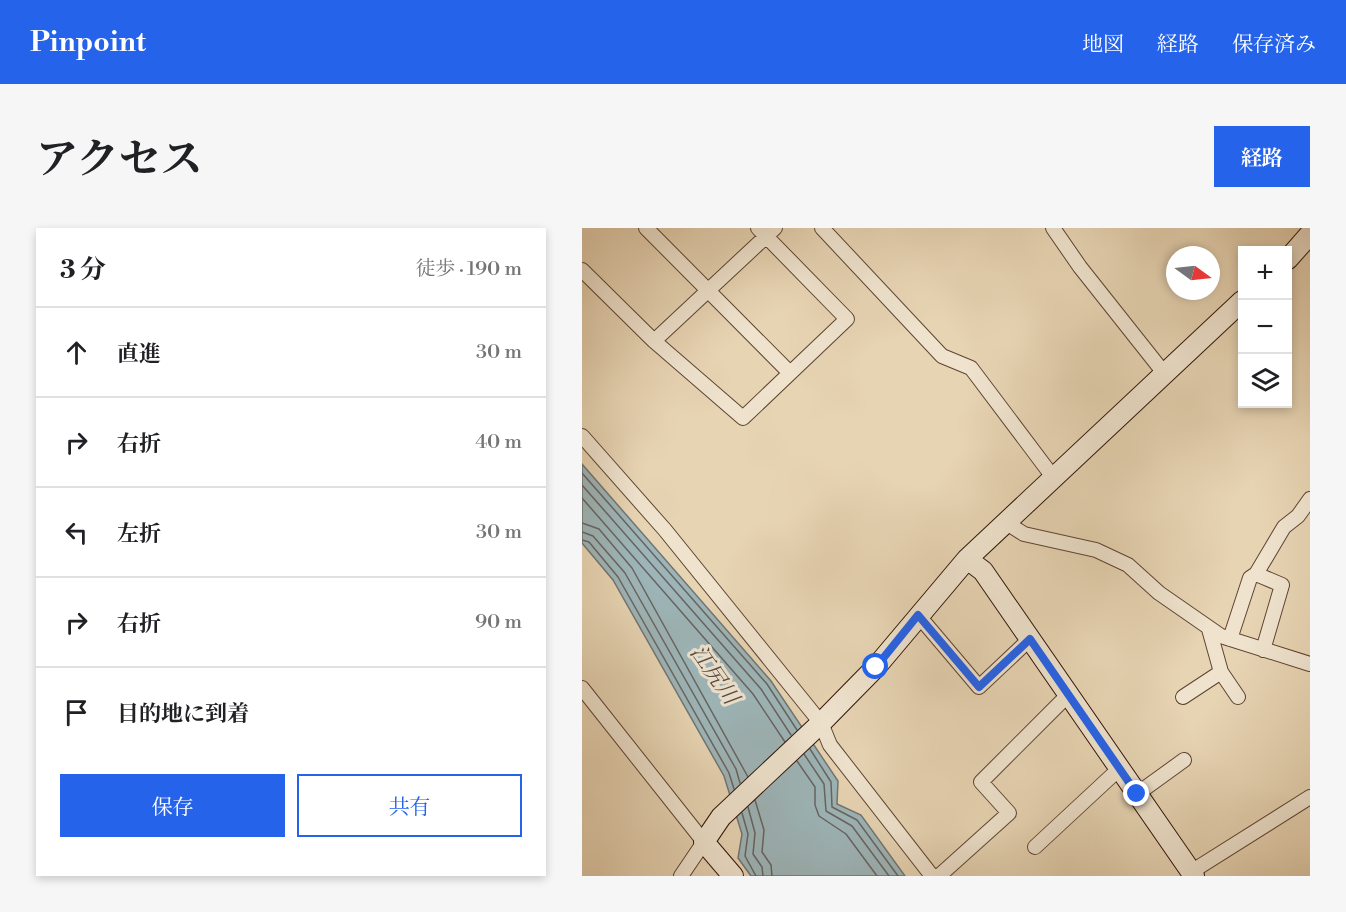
<!DOCTYPE html>
<html lang="ja">
<meta charset="utf-8">
<style>
body{margin:0;font-family:"Libre Bodoni","Noto Serif JP",serif;background:#f6f6f6;color:#202124}
.controls{position:absolute;right:18px;top:18px;display:grid;overflow:hidden;border-radius:0px;box-shadow:0 3px 9px #0003}
.controls button{width:54px;height:54px;display:grid;place-items:center;padding:0;border:0;border-bottom:2px solid #e0e0e0;background:#fff;color:#202124;font:30px sans-serif}
.compass{position:absolute;left:584px;top:18px;width:54px;height:54px;border-radius:50%;background:#fff;box-shadow:0 3px 9px #0003;rotate:105deg}
.stop{position:absolute;width:18px;height:18px;margin:-14px;border:4px solid #2563eb;border-radius:50%;background:#fff}
.stop.end{background:#2563eb;border-color:#fff;box-shadow:0 2px 6px #0008}
.list{margin:0;padding:0;list-style:none}
h2{display:flex;justify-content:space-between;align-items:center;height:78px;margin:0;padding:0 24px;font-size:26px}
h2 small{font-size:20px;font-weight:400;color:#757577}
.list li{display:grid;grid-template-columns:39px 1fr auto;gap:18px;align-items:center;box-sizing:border-box;height:90px;padding:0 24px;border-top:2px solid #e0e0e0}
.list b{display:block;font-size:22px;white-space:nowrap}
.list em{font-size:20px;font-style:normal;color:#757577}
.actions{display:flex;gap:12px;padding:18px 24px}
.actions a{flex:1;padding:14px 0;border:2px solid #2563eb;border-radius:0px;text-align:center;font-size:21px;color:#2563eb}
.actions .main{background:#2563eb;color:#fff}
.icon{flex:none;width:33px;height:33px;fill:none;stroke:currentColor;stroke-width:2;stroke-linecap:round;stroke-linejoin:round}
.map{position:relative;flex:none;width:728px;height:648px;overflow:hidden;border-radius:0px}
header{display:flex;align-items:center;gap:36px;box-sizing:border-box;height:84px;padding:0 30px;background:#2563eb;color:#fff}
header strong{font-size:28px}
nav{display:flex;gap:33px;margin-inline-start:auto;font-size:21px}
.intro{display:flex;align-items:center;justify-content:space-between;box-sizing:border-box;height:144px;padding:0 36px}
h1{margin:0;font-size:42px}
.button{padding:15px 27px;border-radius:0px;background:#2563eb;color:#fff;font-size:21px;font-weight:700}
main{display:flex;gap:36px;padding:0 36px}
aside{flex:1;background:#fff;border-radius:0px;box-shadow:0 3px 9px #0003}
.map>svg:first-child{display:block}
.water{fill:#9db5b8;stroke:#727572;stroke-width:1.5}
.lines{fill:none;stroke-linecap:round;stroke-linejoin:round}
.shore{stroke:#676460;stroke-width:1.5}
.street-casing{stroke:#5e4433;stroke-width:16}
.secondary-casing{stroke:#311408;stroke-width:22}
.street{stroke:#efe3ce;stroke-width:14}
.secondary{stroke:#efe3ce;stroke-width:20}
.route{stroke:#2563eb;stroke-width:8}
.labels{text-anchor:middle;dominant-baseline:central;stroke-width:6;stroke-linejoin:round;paint-order:stroke}
.water-label{font-size:22px;font-style:italic;fill:#574c46;stroke:#efe3ce}
</style>
<header>
<strong>Pinpoint</strong>
<nav><a>地図</a><a>経路</a><a>保存済み</a></nav>
</header>
<div class="intro"><h1>アクセス</h1><a class="button">経路</a></div>
<main>
<aside>
<h2>3 分<small>徒歩 · 190 m</small></h2>
<ul class="list">
<li><svg class="icon" aria-label="ahead" viewBox="0 0 24 24"><path d="M12 20V5M6 11l6-6 6 6"/></svg><div><b>直進</b></div><em>30 m</em></li>
<li><svg class="icon" aria-label="right" viewBox="0 0 24 24"><path d="M7 20v-9h11M14 6l5 5-5 5"/></svg><div><b>右折</b></div><em>40 m</em></li>
<li><svg class="icon" aria-label="left" viewBox="0 0 24 24"><path d="M17 20v-9H6M10 6l-5 5 5 5"/></svg><div><b>左折</b></div><em>30 m</em></li>
<li><svg class="icon" aria-label="right" viewBox="0 0 24 24"><path d="M7 20v-9h11M14 6l5 5-5 5"/></svg><div><b>右折</b></div><em>90 m</em></li>
<li><svg class="icon" aria-label="arrive" viewBox="0 0 24 24"><path d="M6 21V4h12l-3 4 3 4H6"/></svg><div><b>目的地に到着</b></div></li>
</ul>
<div class="actions"><a class="main">保存</a><a>共有</a></div>
</aside>
<div class="map">
<svg width="728" height="648" viewBox="0 0 728 648">
<rect width="100%" height="100%" fill="#e7d4b3"/>
<filter id="stains"><feTurbulence type="fractalNoise" baseFrequency=".00333" numOctaves="4"/><feColorMatrix values="0 0 0 0 .2 0 0 0 0 .09 0 0 0 0 .02 0 0 0 .5 -.17"/></filter>
<radialGradient id="worn" r=".72"><stop offset=".6" stop-color="#630" stop-opacity="0"/><stop offset="1" stop-color="#630" stop-opacity=".3"/></radialGradient>
<path class="water" d="M0,236L189,453L256,553L255,576L279,587L323,648H169L156,630L160,606L142,548L31,352L0,315Z"/>
<g class="lines">
<path class="shore" d="M0,245L185,456L215,502
M0,257L179,461L209,507
M0,270L171,466L203,514
M0,295L17,301L50,340L166,549
M0,304L11,308L43,345L154,541L158,555
M0,312L7,314L36,349L147,545L152,561
M228,521L249,554L250,579L275,592L316,648
M222,526L242,556L244,583L270,598L307,648
M215,533L233,559V577L237,588L264,606L295,648
M173,572L182,602L180,624L189,637L190,648
M166,579L173,605L171,626L180,639L181,648
M160,585L166,606L163,628L174,648"/>
<g class="street-casing">
<path id="street" d="M64,0L208,145
M240,0L360,128L389,140L471,249
M471,0L498,39L582,145
M0,42L72,113L161,190L265,91L176,0
M72,113L193,0
M0,208L83,302L239,495L248,517L350,648
M423,294L442,306L514,322L546,337L577,365L639,408L728,436
M674,346L702,299L716,288L728,271
M336,387L397,459L448,411
M627,401L639,444L656,469
M648,411L668,350L674,346L700,357L681,422
M0,460L122,614L99,648
M601,469L639,444
M555,566L602,532
M453,619L537,541
M609,644L728,569
M357,648L427,585L399,554L486,467"/>
</g>
<g class="secondary-casing">
<path id="secondary" d="M706,31L728,6
M385,331L401,343L612,648
M151,648L122,614L139,589L239,495L294,439L385,331L660,73"/>
</g>
<use href="#street" class="street"/>
<use href="#secondary" class="secondary"/>
</g>
<g class="lines">
<path class="route" d="M294,439L336,387L397,459L448,411L555,566"/>
</g>
<g class="labels">
<g class="water-label">
<text transform="translate(132 447) rotate(55)">江尻川</text>
</g>
</g>
<rect width="100%" height="100%" filter="url(#stains)"/>
<rect width="100%" height="100%" fill="url(#worn)"/>
</svg>
<div class="controls">
<button>+</button>
<button>−</button>
<button><svg class="icon" aria-label="layers" viewBox="0 0 24 24"><path d="M12 4l9 5-9 5-9-5zM3 14l9 5 9-5"/></svg></button>
</div>
<svg class="compass" viewBox="-18 -18 36 36"><path d="M0-13l5 13h-10z" fill="#e53935"/><path d="M0 13l5-13h-10z" fill="#757577"/></svg>
<div class="stop" style="left:294px;top:439px"></div>
<div class="stop end" style="left:555px;top:566px"></div>
</div>
</main>
